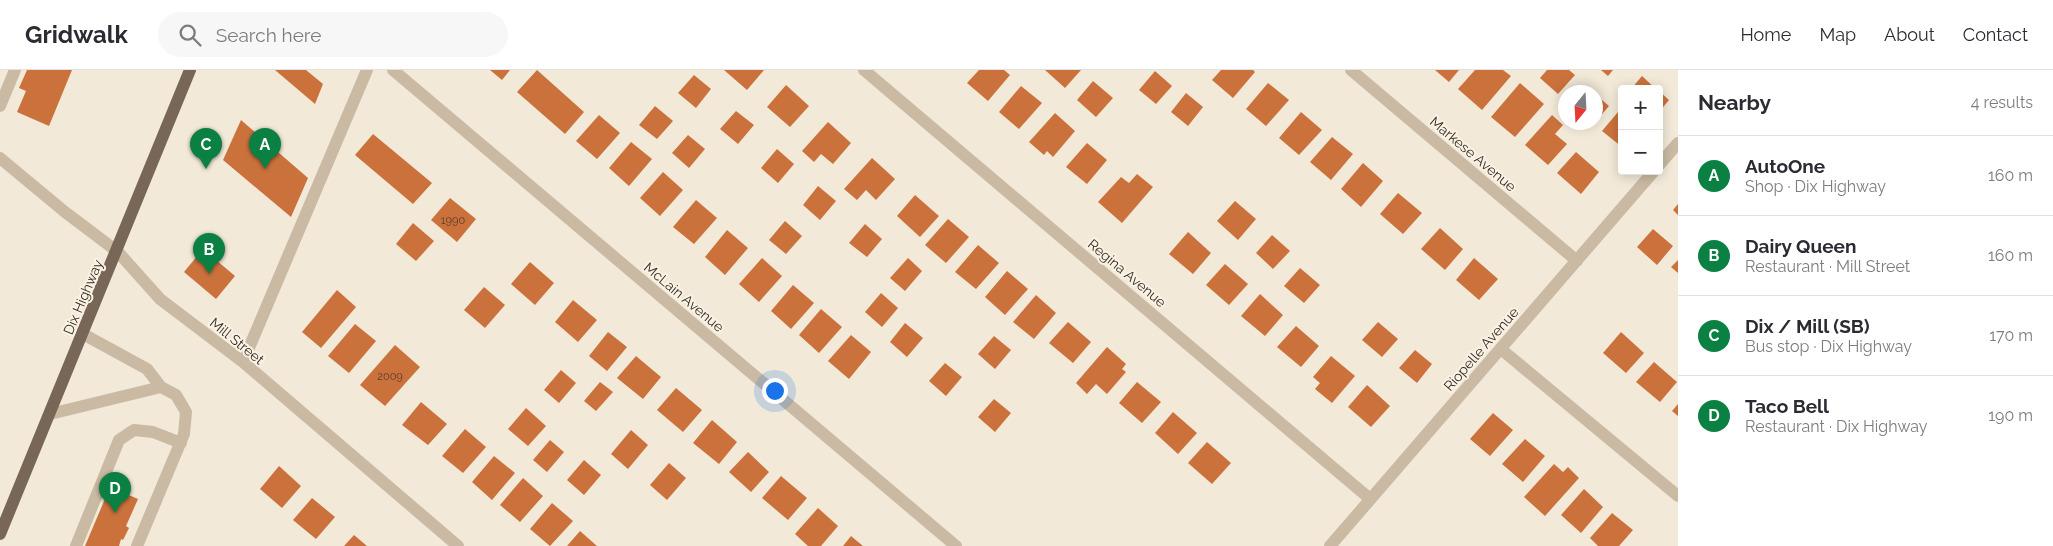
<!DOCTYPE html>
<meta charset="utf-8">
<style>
body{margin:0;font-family:Raleway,sans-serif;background:#f7f7f7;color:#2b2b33}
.controls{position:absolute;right:15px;top:15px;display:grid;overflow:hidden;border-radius:5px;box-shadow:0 2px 12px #0003}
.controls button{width:45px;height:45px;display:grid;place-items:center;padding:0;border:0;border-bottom:1px solid #e1e1e2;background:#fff;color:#2b2b33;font:25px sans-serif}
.compass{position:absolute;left:1558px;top:15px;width:45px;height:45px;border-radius:50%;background:#fff;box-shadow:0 2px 12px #0003;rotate:198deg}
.you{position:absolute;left:774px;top:320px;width:18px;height:18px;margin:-12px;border:4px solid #fff;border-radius:50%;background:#1a73e8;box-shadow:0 0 0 8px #1a73e833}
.badge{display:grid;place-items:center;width:32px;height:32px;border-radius:50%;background:#0b8043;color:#fff;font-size:16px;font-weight:700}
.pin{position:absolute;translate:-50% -41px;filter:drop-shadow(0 1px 2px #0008)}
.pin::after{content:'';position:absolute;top:26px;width:18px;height:15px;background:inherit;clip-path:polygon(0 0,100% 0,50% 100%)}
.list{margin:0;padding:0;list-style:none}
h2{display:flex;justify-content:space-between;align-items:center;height:65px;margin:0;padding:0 20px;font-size:21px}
h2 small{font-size:16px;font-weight:400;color:#7c7c81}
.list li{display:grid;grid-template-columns:32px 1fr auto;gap:15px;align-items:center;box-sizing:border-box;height:80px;padding:0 20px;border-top:1px solid #e1e1e2}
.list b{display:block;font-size:19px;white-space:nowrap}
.list p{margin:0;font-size:16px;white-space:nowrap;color:#7c7c81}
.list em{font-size:16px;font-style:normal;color:#7c7c81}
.icon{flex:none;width:28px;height:28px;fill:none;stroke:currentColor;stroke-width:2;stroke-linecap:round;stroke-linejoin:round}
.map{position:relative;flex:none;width:1678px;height:476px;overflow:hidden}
header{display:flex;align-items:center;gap:30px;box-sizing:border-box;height:70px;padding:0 25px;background:#fff;border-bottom:1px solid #e1e1e2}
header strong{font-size:24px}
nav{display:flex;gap:28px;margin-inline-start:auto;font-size:18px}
.search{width:350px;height:45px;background:#f7f7f7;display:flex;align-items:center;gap:12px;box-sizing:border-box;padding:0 18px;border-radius:28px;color:#7c7c81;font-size:19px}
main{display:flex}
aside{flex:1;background:#fff}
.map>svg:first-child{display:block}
.building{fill:#cb723c}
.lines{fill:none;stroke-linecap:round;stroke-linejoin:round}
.minor{stroke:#cabaa3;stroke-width:12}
.major{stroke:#786656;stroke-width:12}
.labels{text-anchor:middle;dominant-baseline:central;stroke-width:4;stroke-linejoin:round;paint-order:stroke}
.number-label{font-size:11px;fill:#5a3e2c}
.street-label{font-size:14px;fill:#352c26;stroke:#faf3e4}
</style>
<header>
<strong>Gridwalk</strong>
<div class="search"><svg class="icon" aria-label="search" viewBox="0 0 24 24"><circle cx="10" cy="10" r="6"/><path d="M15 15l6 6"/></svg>Search here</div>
<nav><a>Home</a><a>Map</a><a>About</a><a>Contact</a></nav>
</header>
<main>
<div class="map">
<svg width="1678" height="476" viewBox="0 0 1678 476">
<rect width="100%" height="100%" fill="#f2e9d8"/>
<path class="building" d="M27,0H72L49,56L17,42L26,21L19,18Z
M275,0H306L323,14L315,34Z
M490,0H510L502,10Z
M537,0L584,42L565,64L517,22Z
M724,0H764L747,20Z
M979,0H1004L1010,5L988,31L967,13Z
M1045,0H1081L1065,18Z
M1221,0H1253L1255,2L1233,28L1212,10Z
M1435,0H1459L1449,12Z
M1475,0H1503L1511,6L1482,40L1458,19Z
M1547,0H1569L1575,5L1558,24L1540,8Z
M1601,0H1613L1608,6Z
M1155,1L1172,16L1156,34L1139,20Z
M694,5L711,19L696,38L678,23Z
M1642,6L1656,19H1631Z
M1093,11L1113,28L1096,47L1077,30Z
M1268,13L1289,30L1266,56L1246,39Z
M1520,13L1544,34L1515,67L1491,47Z
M786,15L809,36L790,57L767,37Z
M1021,16L1042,33L1019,59L999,42Z
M1659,21L1669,30L1659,42Z
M1186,23L1203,37L1188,56L1171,42Z
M1596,25L1609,36L1596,51Z
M655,36L673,51L657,69L639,55Z
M736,41L754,55L738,74L720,59Z
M1301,42L1322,60L1299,85L1279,68Z
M1618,42L1622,45V77L1602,61Z
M1055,43L1075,61L1053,87L1047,81L1044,85L1029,72Z
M599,45L620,63L597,89L576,71Z
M1552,45L1563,55L1555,64L1567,74L1548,95L1525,75Z
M241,50L308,108L291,147L223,90Z
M828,52L851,73L833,94L821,84L814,92L802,81Z
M373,64L432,113L413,134L355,85Z
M688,65L705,79L689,98L672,83Z
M1332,67L1353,84L1331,110L1310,92Z
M631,72L652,89L629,116L609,98Z
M1087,73L1107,90L1087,114L1066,97Z
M777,79L794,94L778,113L761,98Z
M1576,82L1599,102L1581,124L1557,103Z
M872,88L895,109L876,130L866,120L857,130L844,119Z
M1363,93L1383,111L1361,137L1341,119Z
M663,102L683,120L660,146L640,128Z
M1137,104L1153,117L1122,153L1098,132L1121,107L1129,113Z
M818,116L836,131L820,150L803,135Z
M1398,123L1422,143L1403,164L1380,144Z
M915,125L939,146L920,167L897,146Z
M450,128L476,149L457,172L431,150Z
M696,130L717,148L694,174L673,157Z
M1235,131L1256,149L1238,170L1217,151Z
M1678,134V145L1673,140Z
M948,149L969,167L946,193L925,175Z
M785,151L802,166L786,184L769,170Z
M413,153L434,171L416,191L396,174Z
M865,154L882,169L867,187L849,173Z
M1440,158L1463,179L1445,200L1421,179Z
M1653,159L1673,176L1657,195L1637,177Z
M727,160L748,178L725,205L705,187Z
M1188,162L1211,183L1193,204L1169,184Z
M1272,165L1290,181L1273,199L1256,183Z
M978,175L999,193L976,219L955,202Z
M203,179L235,206L216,229L184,202Z
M762,188L782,206L759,232L739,214Z
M908,188L922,201L905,221L890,208Z
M1474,188L1498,209L1479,230L1456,210Z
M1678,190V203L1671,197Z
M530,192L554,213L535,235L511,214Z
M1225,194L1248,214L1229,235L1206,215Z
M1300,198L1320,215L1304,233L1284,216Z
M1007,201L1028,219L1005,245L985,227Z
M793,215L814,233L791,259L771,241Z
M484,217L505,235L485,258L464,240Z
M337,220L356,237L321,278L302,262Z
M881,223L898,238L882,257L865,242Z
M1260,224L1283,245L1265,266L1241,246Z
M1036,225L1056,243L1034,269L1013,252Z
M573,230L597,250L578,272L555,252Z
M821,239L842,257L819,283L799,265Z
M1068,252L1091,272L1073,293L1049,273Z
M1378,252L1398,269L1382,287L1362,270Z
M905,253L923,268L907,287L890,272Z
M355,254L376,271L349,303L328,286Z
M1296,256L1319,276L1301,297L1277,277Z
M608,262L627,277L607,301L589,286Z
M1621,262L1644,283L1626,303L1603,283Z
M851,265L871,282L849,309L828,291Z
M994,266L1011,280L995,299L978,284Z
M395,275L420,297L385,336L360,315Z
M1107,277L1126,294L1122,299L1126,302L1107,324L1096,314L1087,324L1076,313Z
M1415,280L1432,294L1417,313L1399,298Z
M636,286L661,307L643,329L617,308Z
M1331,286L1355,306L1332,333L1315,319L1320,313L1313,307Z
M1654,292L1677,312L1660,332L1636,312Z
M945,293L962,307L946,326L929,311Z
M561,300L576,313L559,333L544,320Z
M600,312L613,322L596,341L584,331Z
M1137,312L1161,332L1142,353L1119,333Z
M1367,315L1390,336L1371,357L1348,337Z
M676,318L702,340L683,362L657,340Z
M994,329L1011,343L995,362L978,347Z
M421,332L447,354L428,375L402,355Z
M1678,334V346L1672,341Z
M526,338L546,356L528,376L508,359Z
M1173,342L1197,363L1178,384L1155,363Z
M1493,343L1513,360L1490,386L1470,369Z
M712,350L737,372L719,394L693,373Z
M465,359L486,377L463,403L442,386Z
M631,360L648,375L628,399L611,384Z
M1525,369L1545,386L1523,412L1502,394Z
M550,370L564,382L547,402L533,390Z
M1207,372L1231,393L1212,414L1188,393Z
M748,382L769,402L751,422L729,402Z
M494,386L515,403L492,430L472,412Z
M584,390L601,405L584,425L567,410Z
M669,393L686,408L667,430L650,415Z
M1554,394L1563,402L1568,397L1579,408L1545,446L1524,427Z
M279,396L301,416L282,438L260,419Z
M781,406L807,428L788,450L762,428Z
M523,408L543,426L520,452L500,435Z
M110,417L138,429L126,456L129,458L123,470L121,469L119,476H85Z
M1584,419L1603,437L1581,463L1561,445Z
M312,428L335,447L316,469L293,450Z
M552,433L573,451L550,476L530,459Z
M818,438L838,456L821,476H808L795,464Z
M1612,443L1633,460L1619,476H1598L1590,468Z
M580,461L597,476H567Z
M354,465L367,476H344Z
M851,466L863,476H843Z"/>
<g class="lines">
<path class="minor" d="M393,0L956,476
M864,0L1369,428
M1351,0L1577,191
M0,36L15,0
M0,88L65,142L118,182L160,229L243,292L458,476
M1659,95L1678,73
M83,264L147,299L161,317L176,325L186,342L184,364L137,476
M1502,280L1678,426
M243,292L367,0
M50,344L161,317
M76,476L119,370L134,360L153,362L181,373
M1330,476L1654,101"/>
<path class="major" d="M0,464L190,0"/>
</g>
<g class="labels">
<g class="number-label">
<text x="453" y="150">1990</text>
<text x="390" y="306">2009</text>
</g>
<g class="street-label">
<text transform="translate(1473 84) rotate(40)">Markese Avenue</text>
<text transform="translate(1127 203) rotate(40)">Regina Avenue</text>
<text transform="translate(83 227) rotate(-67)">Dix Highway</text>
<text transform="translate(684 227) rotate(40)">McLain Avenue</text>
<text transform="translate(237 271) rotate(39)">Mill Street</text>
<text transform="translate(1481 279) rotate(-49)">Riopelle Avenue</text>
</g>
</g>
</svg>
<div class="controls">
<button>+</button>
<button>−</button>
</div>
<svg class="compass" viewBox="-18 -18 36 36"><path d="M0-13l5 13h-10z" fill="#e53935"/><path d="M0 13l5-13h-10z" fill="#7c7c81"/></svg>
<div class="you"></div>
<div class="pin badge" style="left:265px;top:99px">A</div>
<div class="pin badge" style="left:209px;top:204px">B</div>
<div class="pin badge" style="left:206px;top:99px">C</div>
<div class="pin badge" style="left:115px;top:443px">D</div>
</div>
<aside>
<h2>Nearby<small>4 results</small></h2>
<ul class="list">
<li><span class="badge">A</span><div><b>AutoOne</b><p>Shop · Dix Highway</p></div><em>160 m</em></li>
<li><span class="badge">B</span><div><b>Dairy Queen</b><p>Restaurant · Mill Street</p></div><em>160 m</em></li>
<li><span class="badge">C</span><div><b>Dix / Mill (SB)</b><p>Bus stop · Dix Highway</p></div><em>170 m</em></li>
<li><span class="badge">D</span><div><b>Taco Bell</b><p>Restaurant · Dix Highway</p></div><em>190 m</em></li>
</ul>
</aside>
</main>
